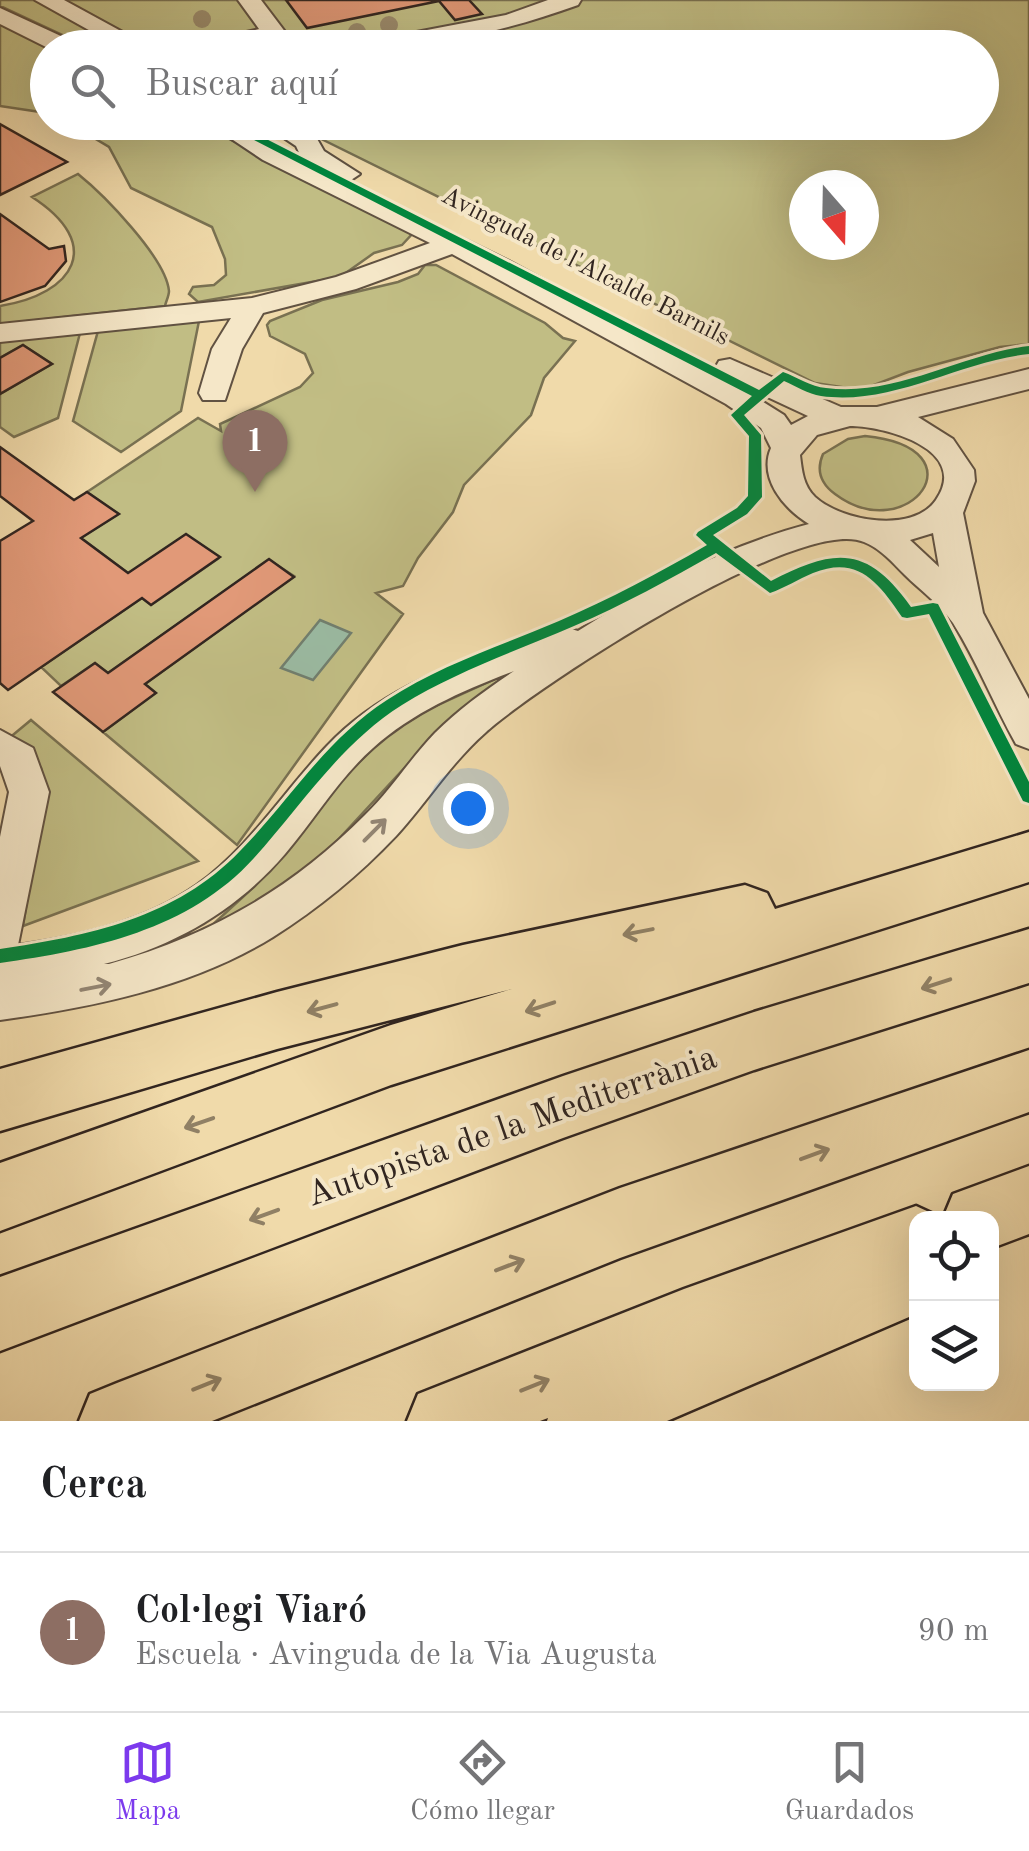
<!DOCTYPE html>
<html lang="es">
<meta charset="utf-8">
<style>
body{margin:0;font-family:"Old Standard TT",serif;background:#f6f6f6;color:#202124}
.controls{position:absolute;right:30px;bottom:30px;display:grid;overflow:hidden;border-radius:20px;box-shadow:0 10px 40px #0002}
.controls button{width:90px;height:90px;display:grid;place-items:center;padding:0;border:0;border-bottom:2px solid #e0e0e0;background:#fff;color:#202124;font:50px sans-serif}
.compass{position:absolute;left:789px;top:170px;width:90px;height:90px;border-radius:50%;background:#fff;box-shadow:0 10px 40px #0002;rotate:160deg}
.you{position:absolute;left:468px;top:808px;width:35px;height:35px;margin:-25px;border:8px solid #fff;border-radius:50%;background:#1a73e8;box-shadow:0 0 0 15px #1a73e833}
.badge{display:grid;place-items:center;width:65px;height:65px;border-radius:50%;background:#7c3aed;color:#fff;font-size:32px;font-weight:700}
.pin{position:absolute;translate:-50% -82px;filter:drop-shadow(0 2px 5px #0008)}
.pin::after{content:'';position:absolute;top:52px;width:35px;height:30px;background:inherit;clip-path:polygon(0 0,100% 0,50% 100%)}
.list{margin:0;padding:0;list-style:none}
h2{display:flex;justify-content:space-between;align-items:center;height:130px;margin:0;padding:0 40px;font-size:42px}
h2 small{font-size:32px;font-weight:400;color:#757577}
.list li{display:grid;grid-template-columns:65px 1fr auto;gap:30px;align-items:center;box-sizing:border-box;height:160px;padding:0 40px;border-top:2px solid #e0e0e0}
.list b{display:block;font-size:38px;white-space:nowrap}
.list p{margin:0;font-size:32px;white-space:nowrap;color:#757577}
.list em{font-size:32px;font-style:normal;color:#757577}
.icon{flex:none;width:55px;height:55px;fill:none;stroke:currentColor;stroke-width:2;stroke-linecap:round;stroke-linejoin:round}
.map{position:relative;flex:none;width:1029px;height:1421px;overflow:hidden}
.search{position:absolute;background:#fff;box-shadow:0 10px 40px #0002;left:30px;right:30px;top:30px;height:110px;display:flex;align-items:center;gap:25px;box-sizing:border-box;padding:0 35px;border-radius:55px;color:#757577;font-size:38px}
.sheet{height:290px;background:#fff}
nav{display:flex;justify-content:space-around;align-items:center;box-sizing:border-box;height:140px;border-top:2px solid #e0e0e0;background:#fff;font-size:28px;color:#757577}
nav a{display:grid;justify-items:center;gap:5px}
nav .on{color:#7c3aed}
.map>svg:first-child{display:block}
.green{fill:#c1bd84;stroke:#797152;stroke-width:2.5;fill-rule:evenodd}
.water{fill:#9bbba3;stroke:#717f6f;stroke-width:2.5}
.building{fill:#e19978;stroke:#312520;stroke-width:2.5}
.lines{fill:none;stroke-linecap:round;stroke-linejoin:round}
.minor-casing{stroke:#615242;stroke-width:4}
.highway-casing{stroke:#312520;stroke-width:5}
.minor{fill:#f5e7c8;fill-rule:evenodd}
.highway{fill:#f0daaa;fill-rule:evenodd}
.cycleway-casing{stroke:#f5e7c8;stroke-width:6}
.cycleway{fill:#00873e;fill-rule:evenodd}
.tree{fill:#9b8b6c}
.oneway{stroke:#938674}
.oneway2{stroke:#908065}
.labels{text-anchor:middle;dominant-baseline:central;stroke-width:8;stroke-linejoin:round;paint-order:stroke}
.far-street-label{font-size:25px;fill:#312520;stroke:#f5e7c8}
.near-street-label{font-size:35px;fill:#312520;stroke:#f5e7c8}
</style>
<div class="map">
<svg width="1029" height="1421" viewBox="0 0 1029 1421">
<rect width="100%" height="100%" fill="#f0daaa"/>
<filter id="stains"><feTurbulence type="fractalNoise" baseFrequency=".002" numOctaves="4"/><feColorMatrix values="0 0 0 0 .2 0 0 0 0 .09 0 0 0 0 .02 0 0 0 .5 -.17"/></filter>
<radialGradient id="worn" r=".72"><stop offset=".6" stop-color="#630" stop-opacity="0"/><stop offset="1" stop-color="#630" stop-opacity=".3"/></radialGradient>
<path class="green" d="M0,0H1029V344L1000,347L908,372L861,390L815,383L289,123L982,122V48H90L0,6ZM804,185H864V245H804Z
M0,22L48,48L47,113L0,106Z
M69,123H198L413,233L402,245L374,253L340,277L198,302L189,294L193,287L214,285L226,275L225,259L212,227L131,188L109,147Z
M78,174C103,194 166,258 169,291C169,296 166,301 165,306L0,324V306C75,294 105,244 32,197Z
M425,265H436L545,323L563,338L575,341L544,378L531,415L464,485L453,512L418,558L403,586L376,593L403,614L237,845L103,732L155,693L145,684L294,576L269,560L108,673L95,663L61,686L41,667L142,598L151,605L219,558L128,573L81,538L118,514L87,492L198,418L221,431L220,424L300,387L313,373L305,354L270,336L267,325L270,321L322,300L398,282L418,274Z
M199,321L181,411L121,452L73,421L98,331Z
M80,333L58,418L14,437L0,427V394L52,364L23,345L0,358V341Z
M865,436C985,448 908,549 835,494C820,483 816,470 823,454L848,439Z
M519,668L434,736L323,856L262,900L209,928L255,886L342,779L388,734L431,708Z
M31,720L198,861L23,926L45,786L41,768L8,739Z"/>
<path class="water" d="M320,620L351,633L313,680L281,668Z"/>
<path class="building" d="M286,0H469L482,14L455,20L439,1L307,28Z
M0,124L67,162L0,195Z
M0,214L49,249L64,246L66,261L45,286L0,302Z
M23,345L52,364L0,394V358Z
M0,447L74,500L87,492L119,514L81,538L128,573L186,534L220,557L151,605L142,598L8,690L0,683V541L33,521L0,496Z
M269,559L294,577L145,684L156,693L103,732L53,692L95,663L108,673Z"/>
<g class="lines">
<g class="minor-casing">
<path id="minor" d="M35,0H64L152,48H121Z
M238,0H261L286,33L290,48H266L265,42L240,48H193L197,43L259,29Z
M548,0H581L578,5C506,31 434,48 357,48L369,41L506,15Z
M0,8L76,43L80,48H48L0,24Z
M206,122H237L302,159L296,146L260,122H291L316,137L324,151L360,174L348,182L509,261L719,374L715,368L719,361L730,359L841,407H877L1029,369V389L918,417L953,439L974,470L975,481L963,513L983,613L1029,699V749L1016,744C994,705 977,661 953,623C941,605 920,590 905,575C893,563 880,548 864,542C801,514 537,686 485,733C451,763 427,802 396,836C359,875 319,908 273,937C192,987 94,1007 0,1020V837L9,792L0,766V730L33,748L49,792L18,945C81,936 144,922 197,885C250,847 283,792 327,746C375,695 441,668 505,646C528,639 555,623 578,631C650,585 727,546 809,524C784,509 758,478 771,448L761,428L726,404L452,254L356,289L263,313L242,349L225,400H203L199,393L212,349L231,318L0,342V324L252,298L336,277L430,243L263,160ZM722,376L808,416L791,425L784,415ZM850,426C884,426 971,449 936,500C913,534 841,521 815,497C803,485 802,471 800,455L817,435ZM933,533L939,567L910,540ZM514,671C486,690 459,709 435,733C410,759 391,790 365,815C292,889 209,936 109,964H104C175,946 237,910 285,854C315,819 338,779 373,748C413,712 464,690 514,671Z"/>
</g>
<g class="highway-casing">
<path id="highway" d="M1029,832V882L391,1085L0,1231V1163L391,1025L512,989L277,1049L0,1131V1069L277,992L463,945L745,885L767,893L775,909Z
M1029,929V983L754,1070L563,1138L0,1351V1277L563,1076L754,1012Z
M1029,1050V1112L620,1258L212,1421H79L90,1394L117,1383L620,1188Z
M1029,1166V1234L992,1248V1218H943L953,1194Z
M916,1206L942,1218H916V1314L667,1421H547L548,1418L540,1421H407L418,1394L684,1289Z"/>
</g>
<use href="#minor" class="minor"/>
<use href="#highway" class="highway"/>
<g class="cycleway-casing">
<path id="cycleway" d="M219,122H233L759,390L783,372C797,377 811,387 826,388C896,397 961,354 1029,346V354C959,361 893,406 821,396C808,394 796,386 784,381L744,415L761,435L762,497L747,514L713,535L771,581C835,548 867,545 911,607L933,603L938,604L1029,782V803L1023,801L929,614L907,618L902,617C878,582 858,555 813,573C798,579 785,588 770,593L716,553C670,579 623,605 574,626C516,651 455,672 402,705C340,744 302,805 254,858C189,930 92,950 0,963V949C88,936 176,918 240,851C291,799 324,741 387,700C440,665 501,646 559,621C610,599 659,573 707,545L696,535L698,532L737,508L748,496L749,436L731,415L752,396Z"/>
</g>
<use href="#cycleway" class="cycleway"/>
</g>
<g class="tree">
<circle cx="202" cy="19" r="9"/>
<circle cx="389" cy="25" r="9"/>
<circle cx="357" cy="32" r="9"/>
</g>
<defs><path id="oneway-shaft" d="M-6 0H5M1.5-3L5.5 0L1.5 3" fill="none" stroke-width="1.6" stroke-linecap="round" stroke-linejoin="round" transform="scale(2.5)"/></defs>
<g class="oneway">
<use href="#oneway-shaft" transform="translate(375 830) rotate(-45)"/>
<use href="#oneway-shaft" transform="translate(96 987) rotate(-11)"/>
</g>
<g class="oneway2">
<use href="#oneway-shaft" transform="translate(638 932) rotate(169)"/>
<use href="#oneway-shaft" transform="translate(936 984) rotate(162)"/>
<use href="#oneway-shaft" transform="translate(540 1007) rotate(162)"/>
<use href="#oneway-shaft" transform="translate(322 1008) rotate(165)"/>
<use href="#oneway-shaft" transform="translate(199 1123) rotate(161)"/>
<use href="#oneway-shaft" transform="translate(815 1154) rotate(-20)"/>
<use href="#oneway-shaft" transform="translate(264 1215) rotate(160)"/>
<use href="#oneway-shaft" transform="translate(510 1265) rotate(-21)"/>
<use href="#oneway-shaft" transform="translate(207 1384) rotate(-22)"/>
<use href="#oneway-shaft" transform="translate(535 1385) rotate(-22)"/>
</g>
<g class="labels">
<g class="far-street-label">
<text transform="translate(585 267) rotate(27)">Avinguda de l'Alcalde Barnils</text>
</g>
<g class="near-street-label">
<text transform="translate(512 1127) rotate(-19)">Autopista de la Mediterrània</text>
</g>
</g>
<rect width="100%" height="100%" filter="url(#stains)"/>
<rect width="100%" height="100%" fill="url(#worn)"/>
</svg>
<div class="controls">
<button><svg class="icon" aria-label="locate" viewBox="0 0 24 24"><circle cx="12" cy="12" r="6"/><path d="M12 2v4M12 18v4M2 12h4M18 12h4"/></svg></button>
<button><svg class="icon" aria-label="layers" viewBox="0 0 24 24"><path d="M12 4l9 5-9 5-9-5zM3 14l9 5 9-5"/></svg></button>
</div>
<svg class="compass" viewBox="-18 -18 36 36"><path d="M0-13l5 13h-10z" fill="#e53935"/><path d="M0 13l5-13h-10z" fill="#757577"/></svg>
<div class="you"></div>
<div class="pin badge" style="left:255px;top:492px;background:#8d6e63">1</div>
<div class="search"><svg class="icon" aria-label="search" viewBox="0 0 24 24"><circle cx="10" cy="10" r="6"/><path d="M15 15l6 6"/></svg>Buscar aquí</div>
</div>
<section class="sheet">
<h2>Cerca<small></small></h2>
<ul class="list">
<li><span class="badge" style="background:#8d6e63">1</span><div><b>Col·legi Viaró</b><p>Escuela · Avinguda de la Via Augusta</p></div><em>90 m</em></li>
</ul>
</section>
<nav>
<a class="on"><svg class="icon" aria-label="map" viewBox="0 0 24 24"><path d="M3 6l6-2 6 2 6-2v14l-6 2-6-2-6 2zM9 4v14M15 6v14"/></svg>Mapa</a>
<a><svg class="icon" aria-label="directions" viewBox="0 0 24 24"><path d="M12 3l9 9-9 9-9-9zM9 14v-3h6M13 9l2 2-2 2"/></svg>Cómo llegar</a>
<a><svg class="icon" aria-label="saved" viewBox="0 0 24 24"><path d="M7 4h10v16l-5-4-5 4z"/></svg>Guardados</a>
</nav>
